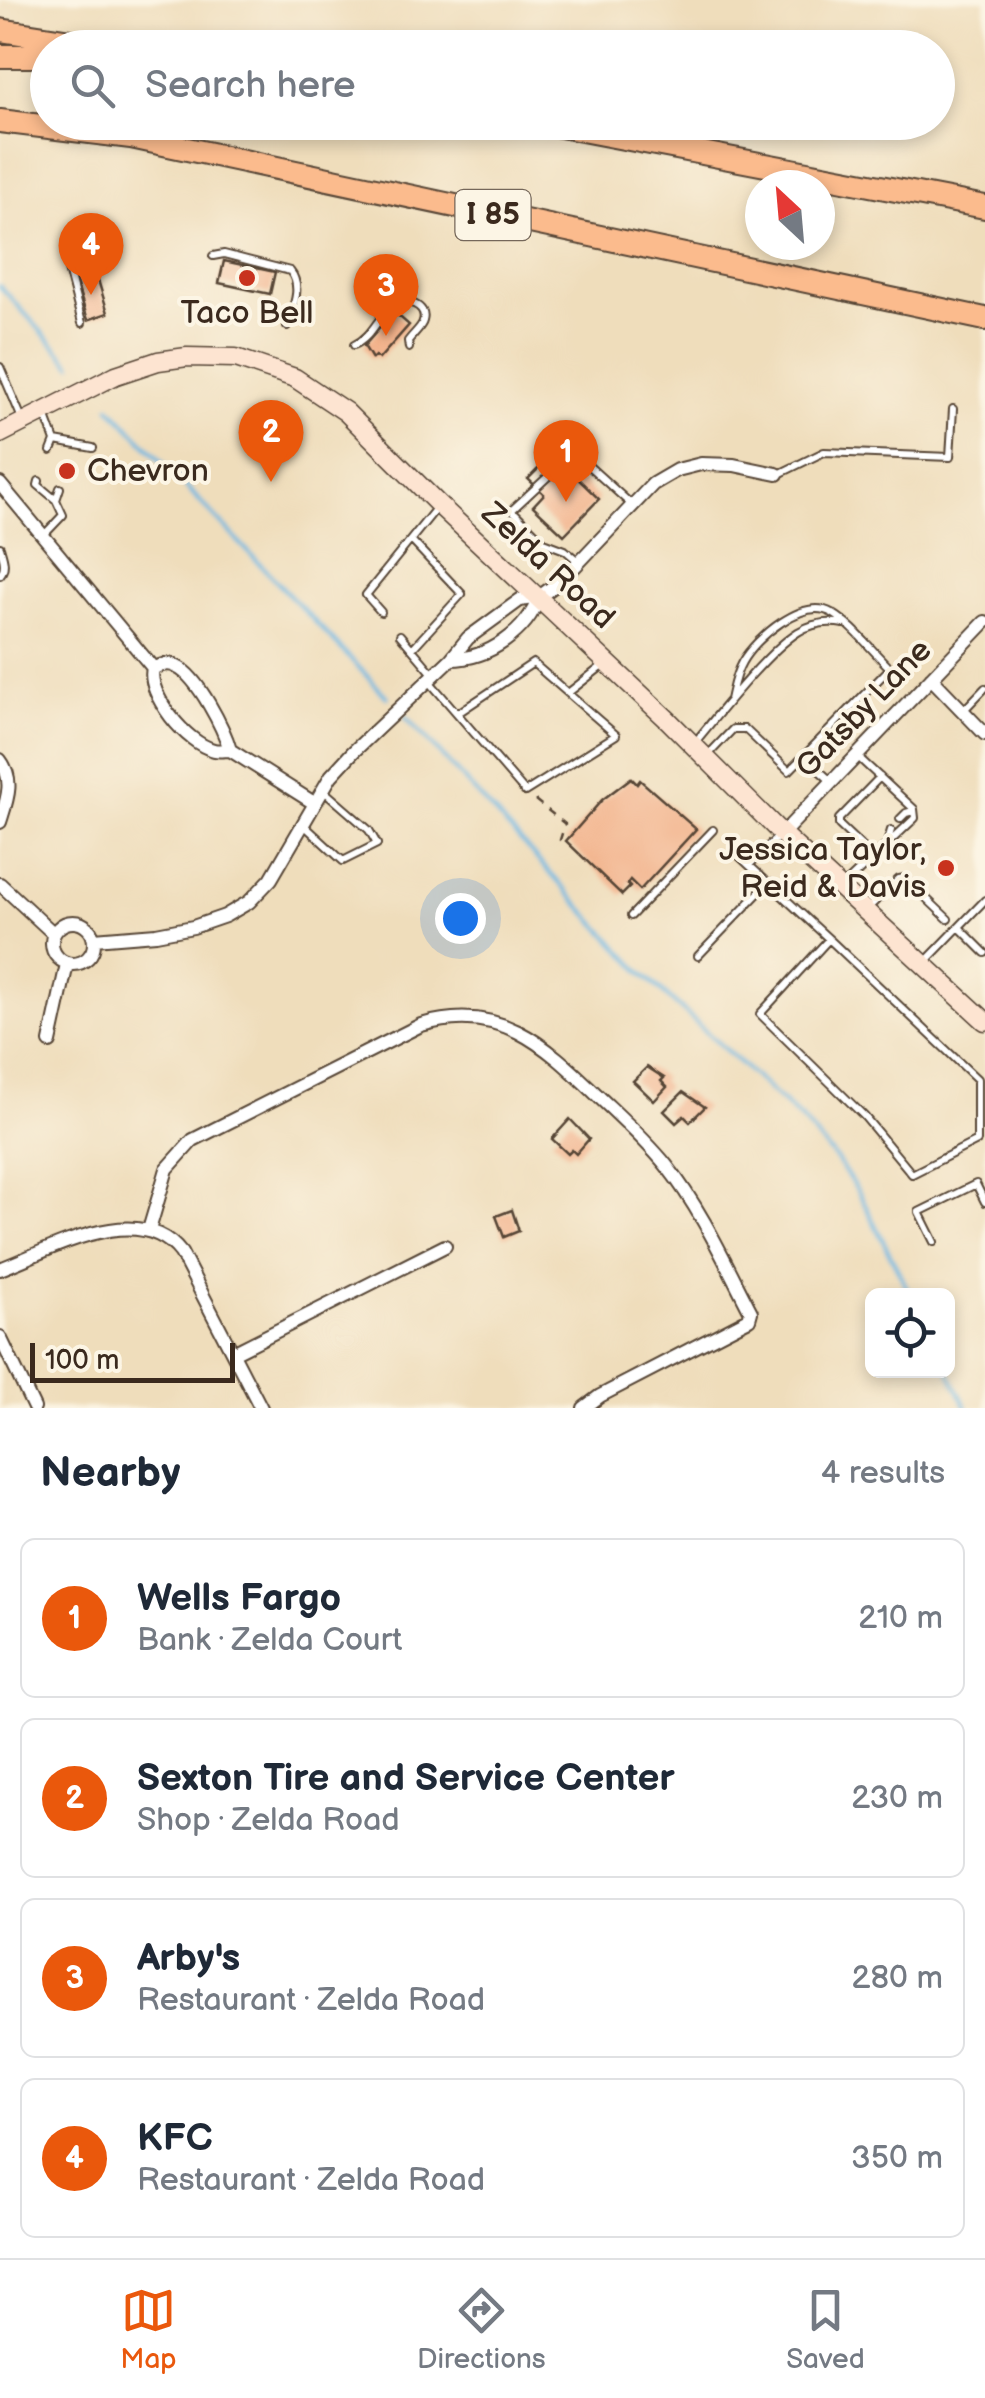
<!DOCTYPE html>
<meta charset="utf-8">
<style>
body{margin:0;font-family:"Balsamiq Sans",sans-serif;background:#f2f2f3;color:#1f2937}
.controls{position:absolute;right:30px;bottom:30px;display:grid;overflow:hidden;border-radius:15px;box-shadow:0 5px 15px #0003}
.controls button{width:90px;height:90px;display:grid;place-items:center;padding:0;border:0;border-bottom:2px solid #e0e1e3;background:#fff;color:#1f2937;font:50px sans-serif}
.compass{position:absolute;left:745px;top:170px;width:90px;height:90px;border-radius:50%;background:#fff;box-shadow:0 5px 15px #0003;rotate:334deg}
.scale{position:absolute;left:30px;bottom:25px;width:205px;box-sizing:border-box;padding-left:10px;border:5px solid #3b2a1e;border-top:0;font-size:28px;line-height:35px;white-space:nowrap;color:#3b2a1e;-webkit-text-stroke:8px #fcf5e5;paint-order:stroke}
.you{position:absolute;left:460px;top:918px;width:35px;height:35px;margin:-25px;border:8px solid #fff;border-radius:50%;background:#1a73e8;box-shadow:0 0 0 15px #1a73e833}
.badge{display:grid;place-items:center;width:65px;height:65px;border-radius:50%;background:#ea580c;color:#fff;font-size:32px;font-weight:700}
.pin{position:absolute;translate:-50% -82px;filter:drop-shadow(0 2px 5px #0008)}
.pin::after{content:'';position:absolute;top:52px;width:35px;height:30px;background:inherit;clip-path:polygon(0 0,100% 0,50% 100%)}
.list{margin:0;padding:0;list-style:none}
h2{display:flex;justify-content:space-between;align-items:center;height:130px;margin:0;padding:0 40px;font-size:42px}
h2 small{font-size:32px;font-weight:400;color:#747a83}
.list li{display:grid;grid-template-columns:65px 1fr auto;gap:30px;align-items:center;box-sizing:border-box;height:160px;margin:0 20px 20px;padding:0 20px;border:2px solid #e0e1e3;border-radius:15px}
.list b{display:block;font-size:38px;white-space:nowrap}
.list p{margin:0;font-size:32px;white-space:nowrap;color:#747a83}
.list em{font-size:32px;font-style:normal;color:#747a83}
.icon{flex:none;width:55px;height:55px;fill:none;stroke:currentColor;stroke-width:2;stroke-linecap:round;stroke-linejoin:round}
.map{position:relative;flex:none;width:985px;height:1408px;overflow:hidden}
.search{position:absolute;background:#fff;box-shadow:0 5px 15px #0003;left:30px;right:30px;top:30px;height:110px;display:flex;align-items:center;gap:25px;box-sizing:border-box;padding:0 35px;border-radius:55px;color:#747a83;font-size:38px}
.sheet{height:850px;background:#fff}
nav{display:flex;justify-content:space-around;align-items:center;box-sizing:border-box;height:140px;border-top:2px solid #e0e1e3;background:#fff;font-size:28px;color:#747a83}
nav a{display:grid;justify-items:center;gap:5px}
nav .on{color:#ea580c}
.map>svg:first-child{display:block}
.lines{fill:none;stroke-linecap:round;stroke-linejoin:round}
.stream{stroke:#67b6e2;stroke-width:4}
.building{fill:#f2b189}
.lane-casing{stroke:#564536;stroke-width:10}
.street-casing{stroke:#564536;stroke-width:16}
.secondary-casing{stroke:#564536;stroke-width:21}
.highway-casing{stroke:#564536;stroke-width:26}
.path{stroke:#564536;stroke-width:2.5;stroke-dasharray:8 8;stroke-linecap:butt}
.lane{stroke:#fff;stroke-width:6}
.street{stroke:#fff;stroke-width:12}
.secondary{stroke:#fde4d1;stroke-width:18}
.highway{stroke:#fbbb8d;stroke-width:22}
.poi-dot{fill:#c8321e;stroke:#fcf5e5;stroke-width:4}
.labels{text-anchor:middle;dominant-baseline:central;stroke-width:8;stroke-linejoin:round;paint-order:stroke}
.shield{fill:#fcf5e5;stroke:#75675a;stroke-width:2.5}
.shield-label{font-size:30px;font-weight:bold;fill:#3b2a1e}
.poi-label{font-size:32px;fill:#3b2a1e;stroke:#fcf5e5}
.street-label{font-size:32px;fill:#3b2a1e;stroke:#fcf5e5}
</style>
<div class="map">
<svg width="985" height="1408" viewBox="0 0 985 1408">
<rect width="100%" height="100%" fill="#fcf5e5"/>
<filter id="ink" filterUnits="userSpaceOnUse"><feTurbulence type="fractalNoise" baseFrequency=".01" numOctaves="2"/><feDisplacementMap in="SourceGraphic" scale="20" xChannelSelector="R" yChannelSelector="G"/><feConvolveMatrix kernelMatrix="1 2 1 2 8 2 1 2 1" color-interpolation-filters="sRGB"/></filter>
<filter id="wash" filterUnits="userSpaceOnUse"><feTurbulence type="fractalNoise" baseFrequency=".0048" numOctaves="4" result="noise"/><feDisplacementMap in="SourceGraphic" scale="40" xChannelSelector="R" yChannelSelector="G"/><feGaussianBlur stdDeviation="2.25" result="paint"/><feColorMatrix in="noise" values="0 0 0 0 0 0 0 0 0 0 0 0 0 0 0 0 0 1.4 0 .05"/><feComposite in="paint" operator="in"/></filter>
<g filter="url(#wash)">
<rect width="100%" height="100%" fill="#efddbb"/>
<g class="lines">
<path class="stream" d="M0,286L72,365
M110,407L387,697
M405,716L642,973L802,1120L837,1160L860,1195L911,1296
M948,1369L967,1408"/>
</g>
<g id="blocks">
<path class="building" d="M224,261L275,272L270,294L219,283Z
M91,267L95,270L108,313L88,320L74,276L76,272Z
M394,312L409,325L379,359L375,356L372,359L364,346Z
M543,464L559,479L568,469L599,499L564,535L533,506L544,494L528,479Z
M631,778L637,784L640,780L696,829L640,890L630,880L627,884L630,887L622,895L566,841L602,800Z
M647,1067L664,1078L661,1081L667,1087L654,1101L633,1081Z
M683,1092L705,1107L690,1122L684,1116L676,1123L664,1111Z
M570,1119L589,1139L576,1154L572,1150L568,1154L552,1139Z
M512,1210L519,1231L504,1237L496,1216Z"/>
</g>
</g>
<g filter="url(#ink)">
<use href="#blocks" fill-opacity="0" stroke="#564536" stroke-width="2.5"/>
<g class="lines">
<g class="lane-casing">
<path id="lane" d="M213,256L224,254L290,271C303,287 293,307 287,326
M82,323L68,269L69,257L106,237
M354,345C373,337 378,315 394,304C405,298 428,305 423,321C422,327 412,335 408,341L409,348
M0,367L23,421
M45,414L55,441
M51,451L55,441L93,448
M779,474L824,452L950,457L953,409
M39,481L38,485L56,500L63,515L44,535
M56,500L60,488
M411,540L462,594L412,649
M0,547C3,557 7,567 0,575
M578,561L565,550L544,542L512,510L570,456L580,458L633,506
M381,612L366,595L438,506
M400,635L434,675
M429,681L525,792L616,735L533,663L458,713
M568,693L606,663
M963,711L985,688
M696,741C721,711 767,652 798,632C812,623 828,621 844,624
M709,754L733,729H745L789,771L890,668C872,651 853,625 832,613C803,596 755,639 742,662C735,674 733,687 730,700
M804,757L831,781
M900,819L906,813L913,811
M305,826L343,861L377,844L369,830L323,790
M888,840L891,830
M737,854L829,939L760,1014L864,1116L912,1174L977,1141V1079L829,939
M872,856L839,825V819L880,777
M749,865L781,834
M841,888L915,818L914,809L857,756
M869,907L899,879L905,878L948,919
M631,916L713,830
M959,927L985,953
M698,956L769,882
M925,962L985,900
M934,1242L919,1212L976,1184L985,1202"/>
</g>
<g class="street-casing">
<path id="street" d="M0,484L153,668C162,665 169,662 177,667C198,677 224,729 230,750L314,803
M451,659C488,659 527,632 539,597
M153,668C146,694 187,744 214,750C219,751 225,750 230,750
M931,678L985,734
M0,760C15,780 7,800 0,822
M782,834L985,622
M0,884L54,934
M52 943a21 21 0 1 1 42 0a21 21 0 1 1-42 0Z
M94,939L156,934L193,927L225,916L249,902L271,879L331,776L353,752L451,659L468,638L520,600L539,597L562,580L653,484L677,470L701,464L734,465L777,474
M50,1042L67,964
M149,1230L167,1169L193,1140L421,1025C499,1002 543,1043 596,1094C620,1117 645,1139 666,1165C701,1209 725,1262 751,1312L749,1319L743,1322L600,1396L584,1408
M0,1269C51,1250 139,1198 181,1253L261,1408
M0,1337L34,1408
M233,1353L445,1246"/>
</g>
<g class="secondary-casing">
<path id="secondary" d="M0,434L116,375L158,361L187,357L236,358L295,378L346,412L439,505L668,720L782,834L985,1021"/>
</g>
<g class="highway-casing">
<path id="highway" d="M0,30L116,48
M0,56H48
M0,121L131,137L985,319
M540,122L985,207"/>
</g>
<path class="path" d="M535,800L565,824L559,843"/>
<use href="#lane" class="lane"/>
<use href="#street" class="street"/>
<use href="#secondary" class="secondary"/>
<use href="#highway" class="highway"/>
</g>
</g>
<g class="poi-dot">
<circle cx="247" cy="278" r="10"/>
<circle cx="67" cy="471" r="10"/>
<circle cx="946" cy="868" r="10"/>
</g>
<g class="labels">
<rect class="shield" x="455.5" y="190" width="75" height="50" rx="8"/>
<g class="shield-label">
<text x="493" y="215">I 85</text>
</g>
<g class="poi-label">
<text x="247" y="313">Taco Bell</text>
<text x="87" y="471" text-anchor="start">Chevron</text>
<text x="926" y="850" text-anchor="end">Jessica Taylor,<tspan x="926" dy="37">Reid &amp; Davis</tspan></text>
</g>
<g class="street-label">
<text transform="translate(548 566) rotate(43)">Zelda Road</text>
<text transform="translate(864 709) rotate(-46)">Gatsby Lane</text>
</g>
</g>
</svg>
<div class="controls">
<button><svg class="icon" aria-label="locate" viewBox="0 0 24 24"><circle cx="12" cy="12" r="6"/><path d="M12 2v4M12 18v4M2 12h4M18 12h4"/></svg></button>
</div>
<svg class="compass" viewBox="-18 -18 36 36"><path d="M0-13l5 13h-10z" fill="#e53935"/><path d="M0 13l5-13h-10z" fill="#747a83"/></svg>
<div class="scale">100 m</div>
<div class="you"></div>
<div class="pin badge" style="left:566px;top:502px">1</div>
<div class="pin badge" style="left:271px;top:482px">2</div>
<div class="pin badge" style="left:386px;top:336px">3</div>
<div class="pin badge" style="left:91px;top:295px">4</div>
<div class="search"><svg class="icon" aria-label="search" viewBox="0 0 24 24"><circle cx="10" cy="10" r="6"/><path d="M15 15l6 6"/></svg>Search here</div>
</div>
<section class="sheet">
<h2>Nearby<small>4 results</small></h2>
<ul class="list">
<li><span class="badge">1</span><div><b>Wells Fargo</b><p>Bank · Zelda Court</p></div><em>210 m</em></li>
<li><span class="badge">2</span><div><b>Sexton Tire and Service Center</b><p>Shop · Zelda Road</p></div><em>230 m</em></li>
<li><span class="badge">3</span><div><b>Arby's</b><p>Restaurant · Zelda Road</p></div><em>280 m</em></li>
<li><span class="badge">4</span><div><b>KFC</b><p>Restaurant · Zelda Road</p></div><em>350 m</em></li>
</ul>
</section>
<nav>
<a class="on"><svg class="icon" aria-label="map" viewBox="0 0 24 24"><path d="M3 6l6-2 6 2 6-2v14l-6 2-6-2-6 2zM9 4v14M15 6v14"/></svg>Map</a>
<a><svg class="icon" aria-label="directions" viewBox="0 0 24 24"><path d="M12 3l9 9-9 9-9-9zM9 14v-3h6M13 9l2 2-2 2"/></svg>Directions</a>
<a><svg class="icon" aria-label="saved" viewBox="0 0 24 24"><path d="M7 4h10v16l-5-4-5 4z"/></svg>Saved</a>
</nav>
